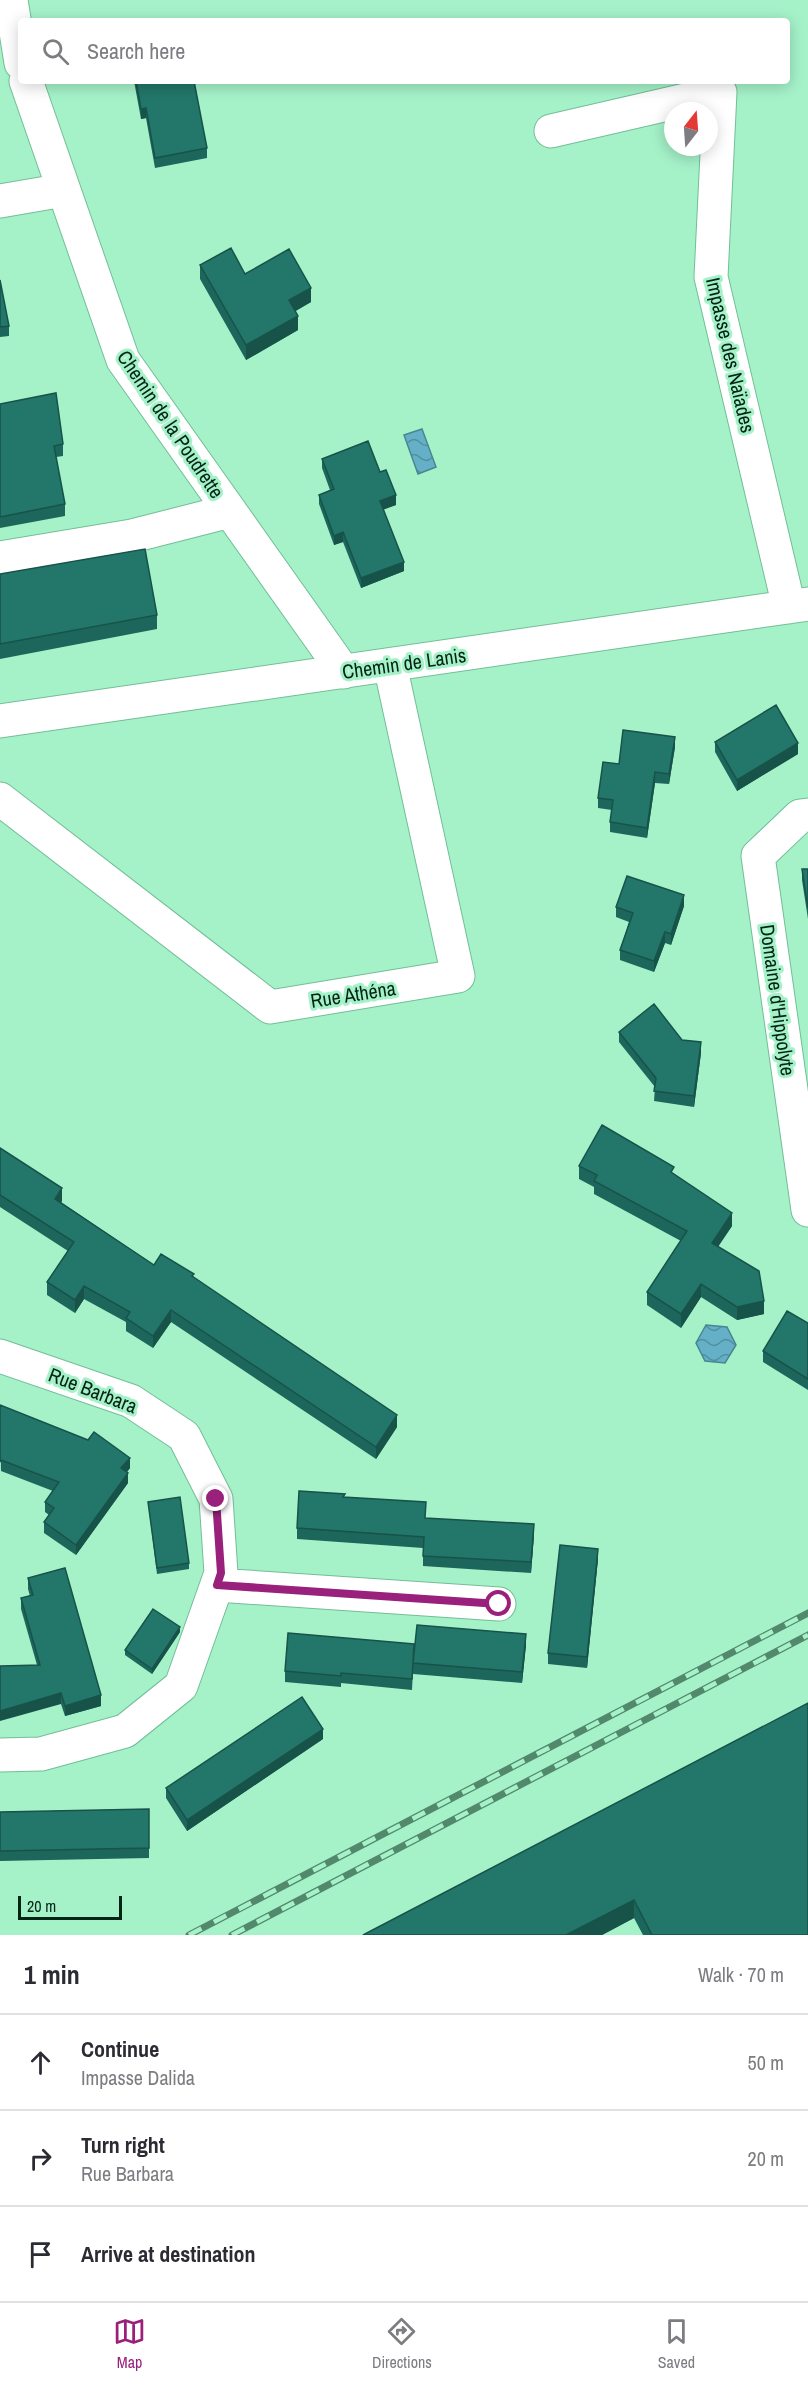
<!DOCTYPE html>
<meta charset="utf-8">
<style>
body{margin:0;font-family:"Archivo Narrow",sans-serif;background:#f7f7f7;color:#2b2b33}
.compass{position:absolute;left:664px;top:102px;width:54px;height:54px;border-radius:50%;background:#fff;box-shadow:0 3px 15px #0003;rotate:17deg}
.scale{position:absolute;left:18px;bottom:15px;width:104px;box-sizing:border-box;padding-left:6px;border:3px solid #042516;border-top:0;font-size:16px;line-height:21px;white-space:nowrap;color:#042516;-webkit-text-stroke:4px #a5f2c9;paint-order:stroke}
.stop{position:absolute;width:18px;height:18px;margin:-14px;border:4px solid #99207b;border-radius:50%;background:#fff}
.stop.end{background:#99207b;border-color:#fff;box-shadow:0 2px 6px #0008}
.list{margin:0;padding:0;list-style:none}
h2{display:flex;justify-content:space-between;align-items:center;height:78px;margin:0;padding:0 24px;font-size:26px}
h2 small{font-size:20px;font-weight:400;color:#7c7c81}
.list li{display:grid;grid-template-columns:39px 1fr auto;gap:18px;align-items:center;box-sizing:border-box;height:96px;padding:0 24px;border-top:2px solid #e1e1e2}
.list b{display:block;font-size:22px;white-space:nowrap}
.list p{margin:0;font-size:20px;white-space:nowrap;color:#7c7c81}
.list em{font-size:20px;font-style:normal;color:#7c7c81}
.icon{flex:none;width:33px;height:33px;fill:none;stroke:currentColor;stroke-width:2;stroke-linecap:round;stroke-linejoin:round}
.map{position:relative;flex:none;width:808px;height:1935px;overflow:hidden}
.search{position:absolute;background:#fff;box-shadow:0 3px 15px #0003;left:18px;right:18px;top:18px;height:66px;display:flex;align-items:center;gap:15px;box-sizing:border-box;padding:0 21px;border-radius:6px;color:#7c7c81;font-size:22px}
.sheet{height:366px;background:#fff}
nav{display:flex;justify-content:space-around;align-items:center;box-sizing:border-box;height:84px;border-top:2px solid #e1e1e2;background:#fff;font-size:16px;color:#7c7c81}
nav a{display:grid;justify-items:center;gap:3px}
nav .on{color:#99207b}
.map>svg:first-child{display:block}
.water{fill:url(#water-waves);stroke:#488692;stroke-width:1.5}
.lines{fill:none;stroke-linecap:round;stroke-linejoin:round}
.minor-casing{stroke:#73be97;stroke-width:35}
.minor{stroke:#fff;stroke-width:33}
.rail-casing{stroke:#52896d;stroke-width:7}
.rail{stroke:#a5f2c9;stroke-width:4.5;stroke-dasharray:14;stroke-linecap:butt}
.wall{fill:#1d665b}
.shaded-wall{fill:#18534a}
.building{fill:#22776a;stroke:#18534a;stroke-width:1.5}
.route{stroke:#99207b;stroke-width:8}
.labels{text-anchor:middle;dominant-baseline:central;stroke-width:6;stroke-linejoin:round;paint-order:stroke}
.street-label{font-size:20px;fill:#042516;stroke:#a5f2c9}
</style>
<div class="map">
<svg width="808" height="1935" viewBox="0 0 808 1935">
<defs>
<pattern id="water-waves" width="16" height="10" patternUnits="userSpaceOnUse" patternTransform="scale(1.5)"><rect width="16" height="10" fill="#65b0c7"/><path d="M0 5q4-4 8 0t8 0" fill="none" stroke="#518fa1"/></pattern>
</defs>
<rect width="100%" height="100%" fill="#a5f2c9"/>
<path class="water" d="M422,429L436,467L418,474L404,435Z
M706,1325L727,1327L736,1345L725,1363L705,1361L696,1343Z"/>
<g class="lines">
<g class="minor-casing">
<path id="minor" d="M11,0L21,63
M26,81L123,360L344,672
M551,131L720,92L711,277L789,607
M0,201L64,190
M0,558L132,536L230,511
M0,721L808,604
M0,799L270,1007L458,976L390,665
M808,815L800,816L758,856L808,1210
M0,1356L131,1401L184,1436L216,1499L221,1573L181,1686L125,1731L41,1754L0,1755
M217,1585L499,1604"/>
</g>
<use href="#minor" class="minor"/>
<g class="rail-casing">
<path id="rail" d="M189,1935L808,1613
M232,1935L808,1635"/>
</g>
<use href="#rail" class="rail"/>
</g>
<path class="wall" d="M134,81H194L207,148V158L155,168L146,118L141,119Z
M200,265L245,274L311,302L295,311L298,330L246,360L200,279Z
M0,280L9,326V336L0,337Z
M0,404L63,444V456L56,457L65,504V516L0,528Z
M322,459L380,472L396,505L383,509L404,571L361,588L343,542L334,545L319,504V495L330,490L322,468Z
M0,574L157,615V629L0,659Z
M715,742L798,754L737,791L715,752Z
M675,747L669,784L655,783L647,838L610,832V822L612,810L598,808V798L619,764Z
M802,869H808V919L802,880Z
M684,906L671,945L665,943L654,972L620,960V950L629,922L616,917V907Z
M619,1032L682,1040L701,1053L694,1107L654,1101L655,1087L619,1042Z
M0,1148L62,1201L61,1202L154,1265L194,1277L397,1427L376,1459L171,1322L153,1348L126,1331V1322L84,1299L75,1313L47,1295V1282L68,1251L0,1207Z
M579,1166L674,1174L732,1226L718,1246L764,1314L737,1320L701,1297L681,1328L647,1305V1292L681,1241L594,1194V1187L579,1179Z
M808,1323V1390L763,1362V1351Z
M0,1405L130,1468L127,1472L128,1483L76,1555L44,1533V1522L49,1515L45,1512V1502L53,1491L1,1471Z
M345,1497L426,1518L534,1535L531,1573L423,1566V1548L297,1539V1528Z
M148,1502L189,1563V1569L157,1574Z
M598,1559L587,1668L548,1664V1653Z
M28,1578L101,1706L65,1716L61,1704L37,1665L21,1609V1598L30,1596L28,1589Z
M180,1632L152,1674L125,1655V1650Z
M526,1645L522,1683L413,1674V1670L412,1690L341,1683V1687L285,1682V1671L414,1656Z
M808,1703V1935H643L634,1918L602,1935H363Z
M323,1739L187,1831L166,1798V1788Z
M149,1809V1858L0,1861V1812Z"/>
<path class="shaded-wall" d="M146,108V118L141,119V109Z
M311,288V302L289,315V300Z
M298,316V330L246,360V345Z
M396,495V505L380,511V501Z
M343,532V542L334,545V536Z
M404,562V571L361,588V578Z
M675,737V747L669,784V774Z
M798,743V754L737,791V780Z
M655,772V783L647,838V828Z
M684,895V906L671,945V934Z
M665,932V943L654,972V961Z
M701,1042V1053L694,1107V1096Z
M62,1188V1201L55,1211V1199Z
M732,1213V1226L712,1256V1243Z
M701,1284V1297L681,1328V1314Z
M84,1286V1299L75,1313V1300Z
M764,1301V1314L737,1320V1307Z
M171,1310V1322L153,1348V1336Z
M397,1415V1427L376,1459V1447Z
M130,1458V1468L121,1479V1468Z
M128,1473V1483L76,1555V1545Z
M534,1524V1535L531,1573V1562Z
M598,1549V1559L587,1668V1657Z
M180,1627V1632L152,1674V1669Z
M526,1634V1645L522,1683V1672Z
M61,1693V1704L0,1721V1711Z
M101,1695V1706L65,1716V1706Z
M323,1729V1739L187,1831V1820Z
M634,1900V1918L602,1935H566Z"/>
<path class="building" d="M136,81H194L207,148L155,158L146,108L141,109Z
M231,248L245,274L289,249L311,288L289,300L298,316L246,345L200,265Z
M0,280L9,326L0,327Z
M56,393L63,444L54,446L65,504L0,517V404Z
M368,441L380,472L386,470L396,495L380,501L404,562L361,578L343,532L334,536L319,495L334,489L322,459Z
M145,549L157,615L0,644V574Z
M776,705L798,743L737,780L715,742Z
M623,730L675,737L669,774L655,772L647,828L610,822L613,800L598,798L603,762L619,764Z
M802,869H808V909Z
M627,876L684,895L671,934L665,932L654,961L620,950L633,913L616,907Z
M654,1004L682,1040L701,1042L694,1096L654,1091L656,1078L619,1032Z
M602,1125L674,1167L671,1172L732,1213L712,1243L759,1271L764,1301L737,1307L701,1284L681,1314L647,1292L687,1231L594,1181L597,1175L579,1166Z
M0,1148L62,1188L55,1199L154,1265L161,1254L194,1274L192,1276L397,1415L376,1447L171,1310L153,1336L126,1318L130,1312L84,1286L75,1300L47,1282L74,1242L0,1195Z
M787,1311L808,1323V1379L763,1351Z
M0,1405L88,1440L94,1432L130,1458L121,1468L128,1473L76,1545L44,1522L54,1508L45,1502L59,1482L1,1460L0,1462Z
M299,1491L345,1494L343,1497L426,1502L425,1518L534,1524L531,1562L423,1556L424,1537L297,1528Z
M180,1497L189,1563L157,1568L148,1502Z
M560,1545L598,1549L587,1657L548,1653Z
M65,1568L101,1695L65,1706L61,1693L0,1711V1666L40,1665L21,1598L33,1595L28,1578Z
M153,1609L180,1627L152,1669L125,1650Z
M417,1625L526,1634L522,1672L413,1663Z
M288,1633L414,1644L412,1679L341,1673V1676L285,1671Z
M302,1697L323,1729L187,1820L166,1788Z
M808,1703V1935H652L634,1900L566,1935H363Z
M149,1809V1848L0,1851V1812Z"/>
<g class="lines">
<path class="route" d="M216,1499L221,1573L217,1585L499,1604"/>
</g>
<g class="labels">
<g class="street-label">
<text transform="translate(731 355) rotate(77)">Impasse des Naïades</text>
<text transform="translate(171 424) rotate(56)">Chemin de la Poudrette</text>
<text transform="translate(404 663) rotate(-8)">Chemin de Lanis</text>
<text transform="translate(353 994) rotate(-9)">Rue Athéna</text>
<text transform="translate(778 1000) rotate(82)">Domaine d'Hippolyte</text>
<text transform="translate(93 1390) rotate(21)">Rue Barbara</text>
</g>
</g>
</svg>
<svg class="compass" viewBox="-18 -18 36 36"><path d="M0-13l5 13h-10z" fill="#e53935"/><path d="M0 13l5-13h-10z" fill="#7c7c81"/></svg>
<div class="scale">20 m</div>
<div class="stop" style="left:499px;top:1604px"></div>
<div class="stop end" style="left:216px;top:1499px"></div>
<div class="search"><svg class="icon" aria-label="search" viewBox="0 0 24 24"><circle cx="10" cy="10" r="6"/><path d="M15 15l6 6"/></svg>Search here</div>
</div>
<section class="sheet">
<h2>1 min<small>Walk · 70 m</small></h2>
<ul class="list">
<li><svg class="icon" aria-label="ahead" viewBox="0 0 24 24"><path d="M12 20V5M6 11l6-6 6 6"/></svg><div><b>Continue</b><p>Impasse Dalida</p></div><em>50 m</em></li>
<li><svg class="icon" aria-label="right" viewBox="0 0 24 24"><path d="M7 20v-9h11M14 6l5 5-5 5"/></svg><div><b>Turn right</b><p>Rue Barbara</p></div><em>20 m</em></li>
<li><svg class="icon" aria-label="arrive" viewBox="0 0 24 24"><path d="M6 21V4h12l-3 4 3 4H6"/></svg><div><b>Arrive at destination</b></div></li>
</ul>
</section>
<nav>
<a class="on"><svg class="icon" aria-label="map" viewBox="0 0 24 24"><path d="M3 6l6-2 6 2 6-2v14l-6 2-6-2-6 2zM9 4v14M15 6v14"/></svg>Map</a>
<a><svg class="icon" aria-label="directions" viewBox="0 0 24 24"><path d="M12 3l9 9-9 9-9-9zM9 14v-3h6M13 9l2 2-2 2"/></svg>Directions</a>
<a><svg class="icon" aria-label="saved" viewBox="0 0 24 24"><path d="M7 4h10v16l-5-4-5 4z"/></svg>Saved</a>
</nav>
